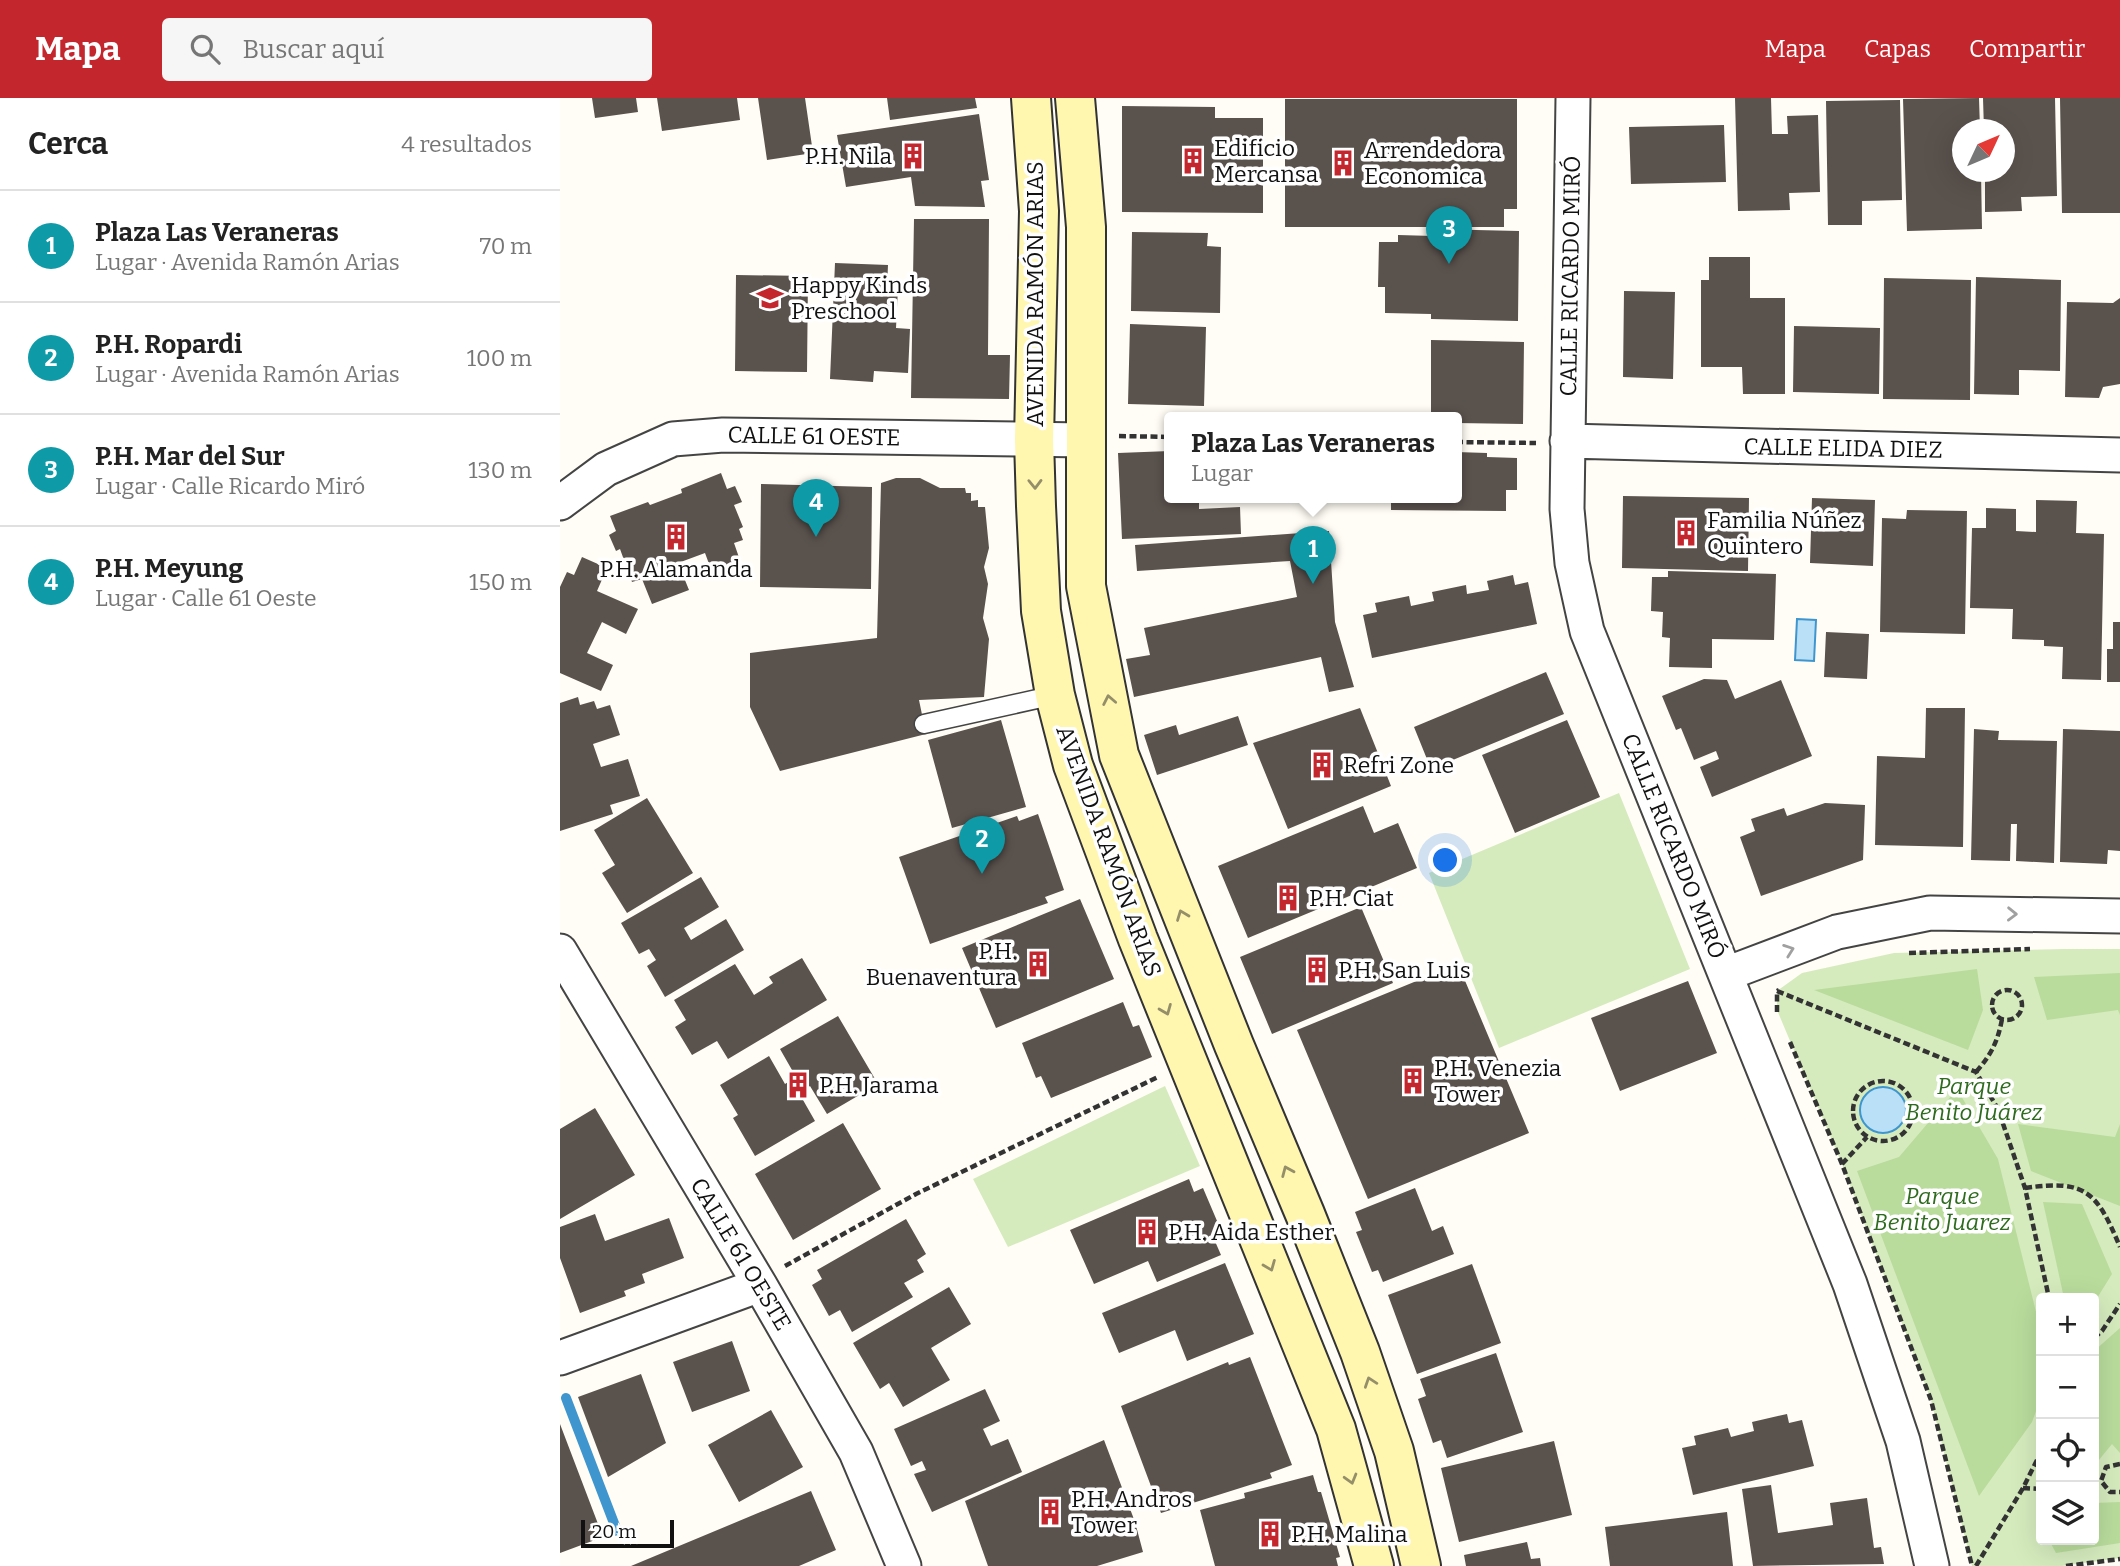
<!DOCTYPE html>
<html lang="es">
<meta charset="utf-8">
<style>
body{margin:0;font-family:Bitter,serif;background:#f6f6f6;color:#222}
.controls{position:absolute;right:21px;bottom:21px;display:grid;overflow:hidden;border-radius:7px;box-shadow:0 7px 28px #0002}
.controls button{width:63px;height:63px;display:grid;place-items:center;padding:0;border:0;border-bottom:2px solid #e0e0e0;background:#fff;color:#222;font:35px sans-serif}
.compass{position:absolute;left:1392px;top:21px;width:63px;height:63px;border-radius:50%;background:#fff;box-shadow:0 7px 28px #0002;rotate:46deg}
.scale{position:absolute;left:21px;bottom:18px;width:93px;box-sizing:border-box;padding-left:7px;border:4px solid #111;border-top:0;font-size:19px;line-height:24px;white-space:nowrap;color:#111;-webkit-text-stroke:5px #fff;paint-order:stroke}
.you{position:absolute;left:886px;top:763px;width:24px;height:24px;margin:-18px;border:5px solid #fff;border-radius:50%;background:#1a73e8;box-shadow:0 0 0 10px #1a73e833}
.badge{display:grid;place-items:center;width:46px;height:46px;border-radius:50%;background:#c4262e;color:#fff;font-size:23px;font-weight:700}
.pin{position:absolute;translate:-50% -58px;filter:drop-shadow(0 2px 4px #0008)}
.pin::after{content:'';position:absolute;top:37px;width:24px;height:21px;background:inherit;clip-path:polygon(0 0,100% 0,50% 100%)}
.popup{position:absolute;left:604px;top:314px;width:298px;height:91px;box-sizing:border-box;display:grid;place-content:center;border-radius:7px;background:#fff;filter:drop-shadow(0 2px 5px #0005);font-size:23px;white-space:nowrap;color:#767676}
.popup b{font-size:26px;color:#222}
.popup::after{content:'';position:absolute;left:50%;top:100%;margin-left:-14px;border:14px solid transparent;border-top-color:#fff}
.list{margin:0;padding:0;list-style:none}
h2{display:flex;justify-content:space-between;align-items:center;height:91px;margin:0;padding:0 28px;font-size:30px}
h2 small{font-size:23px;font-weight:400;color:#767676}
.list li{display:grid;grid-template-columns:46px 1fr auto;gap:21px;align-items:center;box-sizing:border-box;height:112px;padding:0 28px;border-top:2px solid #e0e0e0}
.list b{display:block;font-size:26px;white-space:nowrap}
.list p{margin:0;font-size:23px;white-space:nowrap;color:#767676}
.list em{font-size:23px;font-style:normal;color:#767676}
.icon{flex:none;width:38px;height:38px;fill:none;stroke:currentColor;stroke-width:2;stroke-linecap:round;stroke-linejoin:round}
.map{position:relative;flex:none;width:1560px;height:1468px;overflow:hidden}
header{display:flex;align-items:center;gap:42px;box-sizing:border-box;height:98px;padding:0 35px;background:#c4262e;color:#fff}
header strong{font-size:33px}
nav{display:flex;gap:38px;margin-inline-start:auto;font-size:24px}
.search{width:490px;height:63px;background:#f6f6f6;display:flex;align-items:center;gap:18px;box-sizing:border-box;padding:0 24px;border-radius:7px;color:#767676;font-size:26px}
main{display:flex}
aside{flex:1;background:#fff}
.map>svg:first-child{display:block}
.green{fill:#d5ebbd;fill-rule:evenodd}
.forest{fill:#b9dc9c}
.water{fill:#b9e0f7;stroke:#3f96cf;stroke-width:2}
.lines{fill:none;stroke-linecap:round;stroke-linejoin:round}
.stream{stroke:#3f96cf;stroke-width:10}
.building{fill:#5a524d}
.service-casing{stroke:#444;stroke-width:21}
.minor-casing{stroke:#444;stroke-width:37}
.secondary-casing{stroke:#333;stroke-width:42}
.path{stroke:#333;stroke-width:4.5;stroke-dasharray:7 3.5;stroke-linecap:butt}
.service{stroke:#fff;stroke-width:18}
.minor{stroke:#fff;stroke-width:33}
.secondary{stroke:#fff6b0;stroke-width:38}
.oneway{stroke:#948f68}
.oneway2{stroke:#a0a0a0}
.labels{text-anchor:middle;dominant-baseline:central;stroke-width:7;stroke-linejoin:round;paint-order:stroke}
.poi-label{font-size:23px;fill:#111;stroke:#fff;text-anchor:start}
.street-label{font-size:23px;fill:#111;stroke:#fff}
.park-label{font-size:23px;font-style:italic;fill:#2f6b1f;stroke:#fff}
</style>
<header>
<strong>Mapa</strong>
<div class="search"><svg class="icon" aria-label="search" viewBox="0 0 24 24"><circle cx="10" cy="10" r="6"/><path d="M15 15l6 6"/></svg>Buscar aquí</div>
<nav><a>Mapa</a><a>Capas</a><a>Compartir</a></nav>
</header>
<main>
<aside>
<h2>Cerca<small>4 resultados</small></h2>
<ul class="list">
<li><span class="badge" style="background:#0f9aa8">1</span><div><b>Plaza Las Veraneras</b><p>Lugar · Avenida Ramón Arias</p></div><em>70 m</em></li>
<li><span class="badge" style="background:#0f9aa8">2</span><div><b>P.H. Ropardi</b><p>Lugar · Avenida Ramón Arias</p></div><em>100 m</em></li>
<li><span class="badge" style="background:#0f9aa8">3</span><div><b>P.H. Mar del Sur</b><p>Lugar · Calle Ricardo Miró</p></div><em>130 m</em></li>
<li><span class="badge" style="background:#0f9aa8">4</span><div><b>P.H. Meyung</b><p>Lugar · Calle 61 Oeste</p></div><em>150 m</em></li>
</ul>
</aside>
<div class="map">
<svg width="1560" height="1468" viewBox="0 0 1560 1468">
<rect width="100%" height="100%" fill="#fffdf5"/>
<path class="green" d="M1059,695L1130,871L939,950L869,775Z
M1504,851H1560V1460L1502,1468H1412L1371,1302L1282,1066L1217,912V893L1242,875L1334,855ZM1481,1200H1534V1442H1481Z
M605,988L640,1068L448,1149L413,1081Z"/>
<path class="forest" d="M1417,871L1423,912L1408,952L1254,892Z
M1560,875V917L1558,912L1487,922L1474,879Z
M1397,991L1438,1061L1481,1234V1300L1472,1324L1419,1398L1297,1073L1339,1059Z
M1458,1026L1555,1039L1560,1026V1108L1471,1073Z
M1483,1104L1522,1106L1552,1176L1534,1205V1200H1504Z
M1560,1230V1355L1552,1346L1534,1368V1253Z
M1560,1404V1445L1496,1455L1489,1442H1534V1405Z"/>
<path class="water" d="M1237,521L1256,522L1254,563L1235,562Z
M1300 1012a23 23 0 1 1 46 0a23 23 0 1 1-46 0Z"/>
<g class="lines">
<path class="stream" d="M6,1300L57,1433"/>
</g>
<path class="building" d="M32,0H76L78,14L35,20Z
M97,0H177L180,22L102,33Z
M198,0H245L253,55L207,62Z
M327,0H415L417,10L330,22Z
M1175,0H1211L1212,36H1228L1227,18L1258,17L1260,94L1229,95L1230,112L1178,113Z
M1419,0L1420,32H1402V74H1421L1422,131L1347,133L1343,1Z
M1423,0H1495L1497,98L1461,99L1462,113L1425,114V74H1444V32H1424Z
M1500,0H1560V115H1502Z
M725,1H957V111H944V129H725Z
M1340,2L1342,102L1302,103V127H1268L1266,3Z
M562,8L655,9V20H703V115L562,114Z
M419,16L429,82L421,83L425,109L355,108L351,79L286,89L277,37Z
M1164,27L1166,84L1071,86L1069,29Z
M354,121H429L428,257H450L449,301L351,300Z
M873,131L959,133L958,223L871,221V216L825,215V189H818L819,144H838V137L873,138Z
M572,134L648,135L647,148L661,149L660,215L571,213Z
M1149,159H1190V200H1225V296H1183L1182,269H1141V182H1149Z
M275,165L328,167L327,189L338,190L336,230L350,231L348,275L314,273L313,284L270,281Z
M176,177L248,178L247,274L175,273Z
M1416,179L1501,182L1500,273L1459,272V297L1414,296Z
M1324,180L1411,182L1410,302L1323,301Z
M1064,193L1115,194L1113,281L1063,279Z
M1560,200V286L1543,289L1539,300L1505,299L1507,204L1553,205Z
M570,226L646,229L644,308L568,306Z
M1234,228L1320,230L1319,296L1233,294Z
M871,242L964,244L963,326L896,325V320H871Z
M610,353V400H639V411L680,409L681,436L562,441L558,355Z
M896,354L927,355V359L957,360V392H946V413L831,412V400H896Z
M161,375L167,391L175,388L182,404L174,407L183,429L179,431L183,442L174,445L183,471L155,482L145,455L118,465L129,492L92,506L82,481L72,484L60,451L56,453L49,437L56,433L50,418L88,404L90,407L122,395L121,391Z
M336,380H360L380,390H405L406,395H411V403L418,402V409H425L429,450L424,469L428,486L423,520L429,541L424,599L359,602L366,636L220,673L190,609V555L317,540L321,385Z
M201,386L312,389L311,491L200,489Z
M1063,398L1189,400L1188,473L1062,470Z
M1252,400L1315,402L1313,468L1250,465Z
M1476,402L1517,403L1516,435L1544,436L1541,582L1502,581L1503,549L1484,548V542L1452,541L1453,511L1410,510L1412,430H1426V410L1456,411V433L1476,434Z
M1347,412L1407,413L1405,536L1320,534L1322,420L1346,421Z
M769,433L775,524L794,589L769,594L761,559L574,599L566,561L590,557L584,530L737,499L730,463L577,473L575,447Z
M22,459L47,470L37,493L78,511L66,536L42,524L27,555L53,567L41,593L0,575V489L7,474L14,477Z
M1108,473L1216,476L1214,542L1152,541V570L1109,569L1110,540L1102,539L1103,514L1091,513L1092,479H1108Z
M953,477L955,487L968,484L977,526L812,560L803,517L817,514L815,505L849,498L851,508L874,503L872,494L906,487L907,496L929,492L927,483Z
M1553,524H1560V584H1547V551H1553Z
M1266,534L1309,536L1307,581L1264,579Z
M986,574L1004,616L871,671L854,629Z
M1144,581L1167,582L1175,601L1221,582L1252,658L1152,699L1140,669L1159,661L1156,653L1134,662L1121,630L1116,632L1102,598Z
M18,599L20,607L34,603L37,611L50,607L60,637L33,646L41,669L68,661L80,698L50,707L53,716L0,733V605Z
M800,610L831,688L728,731L693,645Z
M1366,610H1405L1403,749L1315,747L1317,658L1365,660Z
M678,618L688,647L597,677L584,637L616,627L619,637Z
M441,622L466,709L392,730L368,642Z
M1007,622L1040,699L955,735L922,657Z
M1414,631L1439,633L1438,642L1497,643L1494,765L1456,763L1457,726H1451L1450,763L1411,762Z
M1503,631L1560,633V753L1548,752L1547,766L1500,764Z
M87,700L133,775L67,815L42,775L55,767L34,732Z
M1265,705L1305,707L1303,762L1201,798L1180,739L1195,733L1191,721L1224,710L1227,718Z
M803,708L814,735L838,725L857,770L688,840L658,768Z
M478,716L504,792L485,799L488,805L370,846L339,759L457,718L459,723Z
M141,779L159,809L124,830L131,842L166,821L184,852L105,899L87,868L96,862L89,851L79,856L61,825Z
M520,801L554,881L436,930L402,850Z
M801,809L833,885L712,936L680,859Z
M242,860L267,902L168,961L157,943L132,957L115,929L126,922L114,902L175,866L194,897L213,885L209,879Z
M898,866L969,1035L808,1101L737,932Z
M1128,883L1157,955L1060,993L1031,920Z
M563,904L573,929L579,927L592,959L491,1000L481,978L476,980L462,945Z
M278,918L318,986L267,1016L250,988L239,995L255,1023L195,1058L173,1020L178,1017L160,987L209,958L225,986L236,979L220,951Z
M35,1010L75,1077L0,1121V1031Z
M283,1025L321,1091L233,1142L195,1076Z
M629,1081L634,1094L643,1090L663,1137L654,1141L661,1157L597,1184L588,1163L534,1186L510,1132Z
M855,1090L872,1133L883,1128L894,1156L823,1184L818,1172L812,1174L796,1134L802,1132L795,1114Z
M35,1116L45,1143L109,1120L124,1160L82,1176L85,1185L64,1193L66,1198L20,1215L0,1160V1129Z
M346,1121L366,1156L357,1162L364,1174L344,1185L353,1199L292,1234L280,1212L269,1218L252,1187L262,1181L257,1172Z
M665,1165L694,1236L627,1263L615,1232L559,1255L542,1215Z
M912,1166L941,1245L857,1276L828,1197Z
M389,1189L411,1226L371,1250L390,1282L343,1309L329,1285L320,1291L293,1245Z
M172,1243L190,1293L132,1314L113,1264Z
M936,1255L963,1334L887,1360L881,1342L873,1345L858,1301L866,1298L860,1281Z
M690,1259L732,1367L710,1375L712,1380L601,1415L561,1308L668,1264L669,1267Z
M81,1276L106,1345L48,1379L18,1299Z
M425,1291L440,1323L423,1331L431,1348L448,1341L462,1374L372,1414L354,1376L366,1372L362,1363L351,1368L334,1331Z
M211,1312L243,1369L179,1404L148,1347Z
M1227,1316L1229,1325L1242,1322L1254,1368L1133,1397L1122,1350L1136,1347L1134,1338L1168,1330L1171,1339L1194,1333L1192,1324Z
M0,1326L43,1439L0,1455Z
M544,1342L575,1424L583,1454L537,1468H428L405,1403Z
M994,1343L1012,1417L899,1444L881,1370Z
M753,1377L758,1394H761L780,1459L776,1460L778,1468H655L640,1412L685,1400L684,1395Z
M1211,1387L1218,1435L1273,1427L1270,1405L1307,1400L1314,1450L1321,1449L1324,1466L1193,1468L1182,1391Z
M251,1393L276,1452L239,1468H71Z
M1167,1414L1173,1468H1050L1045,1429Z
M967,1444L971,1461L980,1460L981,1468H906L904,1457Z"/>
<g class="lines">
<g class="service-casing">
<path id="service" d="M364,626L495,597"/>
</g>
<g class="minor-casing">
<path id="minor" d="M1013,0L1007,411L1012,465L1027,533L1290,1186L1343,1343L1372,1468
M1007,343L1560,357
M0,405L46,371L113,341L163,337L526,342
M0,853L200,1187L296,1354L344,1468
M1166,876L1277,834L1370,815L1560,818
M0,1260L200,1187"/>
</g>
<g class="secondary-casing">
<path id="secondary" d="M471,0L479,113L474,342L476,408L481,513L495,597L513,667L578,841L776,1331L814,1468
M515,0L526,129V488L559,657L674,947L745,1116L800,1254L834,1353L861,1468"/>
</g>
<path class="path" d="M559,338L610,339
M896,344L976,345
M1349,855L1470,851
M1432 907a15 15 0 1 1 30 0a15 15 0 1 1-30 0Z
M1217,893L1416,974L1438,1011L1465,1090L1489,1200
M1217,914V893L1219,892
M1230,944L1282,1066L1371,1302L1412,1468
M1416,974C1431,957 1438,943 1442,921
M1293 1013a30 30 0 1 1 60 0a30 30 0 1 1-60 0Z
M1282,1066L1307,1039
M1465,1090C1526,1081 1537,1094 1560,1149
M225,1168L356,1096L598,979
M1534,1240L1542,1233L1560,1206
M1560,1366L1546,1369L1541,1383L1550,1394H1560
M1463,1390L1481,1391
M1416,1468L1463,1390L1481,1354
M1506,1468L1560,1461"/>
<use href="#service" class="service"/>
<use href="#minor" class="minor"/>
<use href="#secondary" class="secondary"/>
</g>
<defs><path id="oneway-chevron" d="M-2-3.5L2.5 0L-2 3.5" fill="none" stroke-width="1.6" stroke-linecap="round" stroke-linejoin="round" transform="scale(1.75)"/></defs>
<g class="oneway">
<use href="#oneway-chevron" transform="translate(475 386) rotate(89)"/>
<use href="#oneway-chevron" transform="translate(549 602) rotate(-101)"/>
<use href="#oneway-chevron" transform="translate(622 817) rotate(-111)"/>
<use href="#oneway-chevron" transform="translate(606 912) rotate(68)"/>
<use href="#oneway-chevron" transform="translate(727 1073) rotate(-113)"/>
<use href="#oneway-chevron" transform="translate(710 1168) rotate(68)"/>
<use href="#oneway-chevron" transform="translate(810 1284) rotate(-109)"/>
<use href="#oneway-chevron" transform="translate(791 1381) rotate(74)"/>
</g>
<g class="oneway2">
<use href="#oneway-chevron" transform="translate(1452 816) rotate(1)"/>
<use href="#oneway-chevron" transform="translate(1229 852) rotate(-20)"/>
</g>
<defs>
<g id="building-bare" transform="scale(2.1)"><path d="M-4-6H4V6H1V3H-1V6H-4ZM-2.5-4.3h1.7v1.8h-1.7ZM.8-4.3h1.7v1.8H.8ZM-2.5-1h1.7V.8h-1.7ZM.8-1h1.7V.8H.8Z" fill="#c4262e" stroke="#fff" stroke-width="2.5" paint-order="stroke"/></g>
<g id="school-bare" transform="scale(2.1)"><path d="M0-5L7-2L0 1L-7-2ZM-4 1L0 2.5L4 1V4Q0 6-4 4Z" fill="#c4262e" stroke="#fff" stroke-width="2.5" paint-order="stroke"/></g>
</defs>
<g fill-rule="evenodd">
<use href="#building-bare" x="353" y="58"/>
<use href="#building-bare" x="633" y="63"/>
<use href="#building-bare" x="783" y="65"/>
<use href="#school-bare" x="210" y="200"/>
<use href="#building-bare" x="1126" y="435"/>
<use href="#building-bare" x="116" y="439"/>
<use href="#building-bare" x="762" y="667"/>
<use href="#building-bare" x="728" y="800"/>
<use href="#building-bare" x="478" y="866"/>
<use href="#building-bare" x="757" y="872"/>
<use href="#building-bare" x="853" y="983"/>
<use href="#building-bare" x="238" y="987"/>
<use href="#building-bare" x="587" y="1134"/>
<use href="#building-bare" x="490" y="1414"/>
<use href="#building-bare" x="710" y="1436"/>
</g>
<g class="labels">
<g class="poi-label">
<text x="654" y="50">Edificio<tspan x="654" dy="26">Mercansa</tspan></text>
<text x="804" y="52">Arrendedora<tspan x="804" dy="26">Economica</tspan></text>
<text x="332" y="58" text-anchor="end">P.H. Nila</text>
<text x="231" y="187">Happy Kinds<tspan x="231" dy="26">Preschool</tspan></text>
<text x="1147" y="422">Familia Núñez<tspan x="1147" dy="26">Quintero</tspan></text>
<text x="116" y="471" text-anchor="middle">P.H. Alamanda</text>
<text x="783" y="667">Refri Zone</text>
<text x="749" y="800">P.H. Ciat</text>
<text x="457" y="853" text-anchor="end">P.H.<tspan x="457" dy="26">Buenaventura</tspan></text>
<text x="778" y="872">P.H. San Luis</text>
<text x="874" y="970">P.H. Venezia<tspan x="874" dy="26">Tower</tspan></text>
<text x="259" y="987">P.H. Jarama</text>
<text x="608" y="1134">P.H. Aida Esther</text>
<text x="511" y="1401">P.H. Andros<tspan x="511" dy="26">Tower</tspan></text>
<text x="731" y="1436">P.H. Malina</text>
</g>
<g class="street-label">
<text transform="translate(1010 178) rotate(-89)">CALLE RICARDO MIRÓ</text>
<text transform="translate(475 196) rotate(-90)">AVENIDA RAMÓN ARIAS</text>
<text transform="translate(254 338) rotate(1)">CALLE 61 OESTE</text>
<text transform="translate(1283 350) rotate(1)">CALLE ELIDA DIEZ</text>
<text transform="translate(1114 748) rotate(68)">CALLE RICARDO MIRÓ</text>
<text transform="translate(549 753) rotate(70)">AVENIDA RAMÓN ARIAS</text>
<text transform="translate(181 1156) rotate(59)">CALLE 61 OESTE</text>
</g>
<g class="park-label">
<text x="1414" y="988">Parque<tspan x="1414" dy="26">Benito Juárez</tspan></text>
<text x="1382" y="1098">Parque<tspan x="1382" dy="26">Benito Juarez</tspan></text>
</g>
</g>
</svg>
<div class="controls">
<button>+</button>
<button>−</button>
<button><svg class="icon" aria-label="locate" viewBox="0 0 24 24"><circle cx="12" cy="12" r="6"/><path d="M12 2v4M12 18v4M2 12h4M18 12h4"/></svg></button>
<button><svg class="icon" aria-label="layers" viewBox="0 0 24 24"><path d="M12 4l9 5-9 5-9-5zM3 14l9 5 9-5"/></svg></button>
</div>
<svg class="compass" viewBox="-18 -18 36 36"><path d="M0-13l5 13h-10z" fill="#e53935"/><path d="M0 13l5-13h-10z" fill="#767676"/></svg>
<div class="scale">20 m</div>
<div class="you"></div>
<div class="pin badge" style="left:753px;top:486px;background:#0f9aa8">1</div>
<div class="popup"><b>Plaza Las Veraneras</b>Lugar</div>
<div class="pin badge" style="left:422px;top:776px;background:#0f9aa8">2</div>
<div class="pin badge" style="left:889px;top:166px;background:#0f9aa8">3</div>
<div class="pin badge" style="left:256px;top:439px;background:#0f9aa8">4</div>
</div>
</main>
